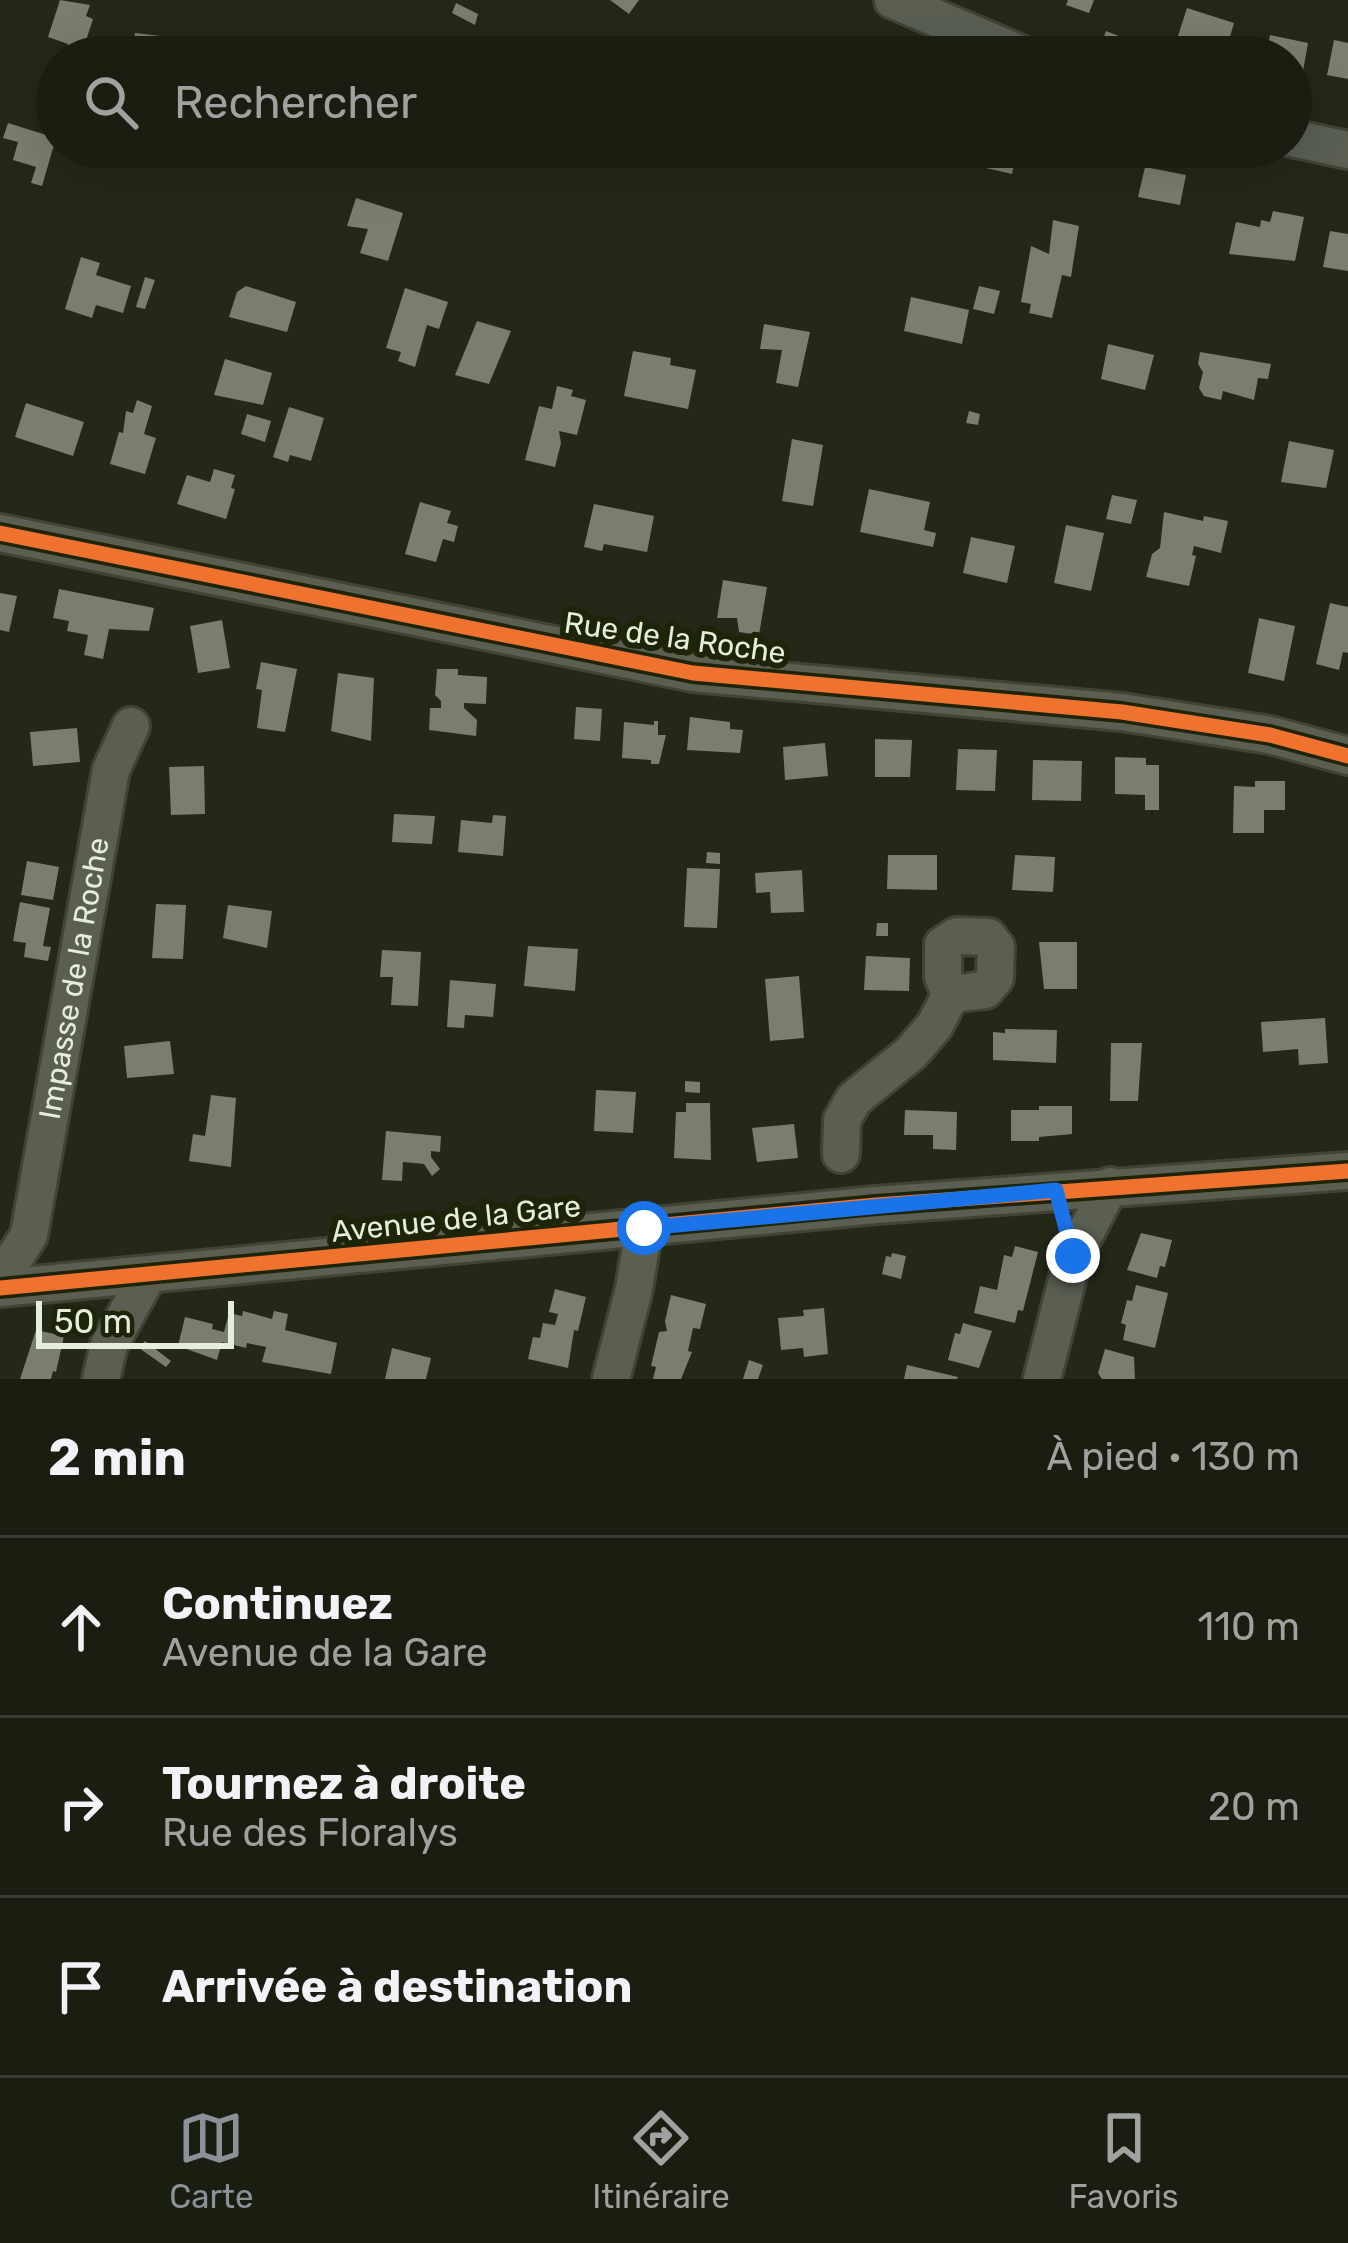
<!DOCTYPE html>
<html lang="fr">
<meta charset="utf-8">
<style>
body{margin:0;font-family:Rubik,sans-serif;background:#272b1f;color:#f1f3f6}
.scale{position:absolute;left:36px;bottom:30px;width:198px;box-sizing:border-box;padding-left:12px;border:6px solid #e7eddc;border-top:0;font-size:33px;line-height:42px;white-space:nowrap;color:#e7eddc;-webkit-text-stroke:9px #1d2407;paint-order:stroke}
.stop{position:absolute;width:36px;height:36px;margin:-27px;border:9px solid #1a73e8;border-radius:50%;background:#fff}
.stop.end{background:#1a73e8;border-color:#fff;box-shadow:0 3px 12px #0008}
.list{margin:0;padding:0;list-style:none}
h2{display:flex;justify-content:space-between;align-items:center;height:156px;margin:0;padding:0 48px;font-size:51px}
h2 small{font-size:39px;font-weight:400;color:#9fa29f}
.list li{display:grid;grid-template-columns:78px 1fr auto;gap:36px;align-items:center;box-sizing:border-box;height:180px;padding:0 48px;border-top:3px solid #383c31}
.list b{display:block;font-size:45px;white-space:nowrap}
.list p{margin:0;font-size:39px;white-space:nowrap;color:#9fa29f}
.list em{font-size:39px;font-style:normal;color:#9fa29f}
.icon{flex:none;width:66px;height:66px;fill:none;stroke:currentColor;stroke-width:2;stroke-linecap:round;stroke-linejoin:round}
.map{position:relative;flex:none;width:1348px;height:1379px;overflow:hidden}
.search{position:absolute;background:#1a1e11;box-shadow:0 12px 48px #0002;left:36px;right:36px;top:36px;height:132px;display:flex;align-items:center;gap:30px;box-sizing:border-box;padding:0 42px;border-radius:66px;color:#9fa29f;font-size:45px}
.sheet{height:696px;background:#1a1e11}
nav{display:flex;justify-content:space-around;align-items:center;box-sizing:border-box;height:168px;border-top:3px solid #383c31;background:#1a1e11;font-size:33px;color:#9fa29f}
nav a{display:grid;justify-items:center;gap:6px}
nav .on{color:#8c9099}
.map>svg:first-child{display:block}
.building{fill:#797e70}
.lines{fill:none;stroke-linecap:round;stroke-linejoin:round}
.minor-casing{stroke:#404437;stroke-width:42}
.minor{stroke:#5a5f52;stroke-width:36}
.cycleway-casing{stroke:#1d2407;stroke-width:22}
.cycleway{stroke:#ef722f;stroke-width:15}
.route{stroke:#1a73e8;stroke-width:15}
.labels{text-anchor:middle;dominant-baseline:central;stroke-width:12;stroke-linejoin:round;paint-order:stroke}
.street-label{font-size:30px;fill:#e7eddc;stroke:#1d2407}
</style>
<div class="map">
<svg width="1348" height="1379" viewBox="0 0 1348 1379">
<rect width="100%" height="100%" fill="#232817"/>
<path class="building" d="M60,0L90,5L86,16L93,19L81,56L66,51L68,44L48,37Z
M610,0H639L629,14Z
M1068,0H1094L1089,13L1066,5Z
M456,3L478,14L475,25L452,13Z
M1187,8L1234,23L1225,54L1177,39Z
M1106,31L1147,47L1144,57H1129L1100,47Z
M135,33L169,37L218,57H132Z
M1270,35L1308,43L1299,94L1291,93V57H1266Z
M1334,40L1348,43V79L1327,75Z
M775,44L792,50L807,57H768Z
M8,123L56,138L42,186L31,183L36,167L13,160L18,142L3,138Z
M551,147H573L563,161L545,156Z
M950,147H1018L1012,174L947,159Z
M1145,167L1186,175L1180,205L1138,197Z
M356,198L403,213L388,261L360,253L368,229L347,226Z
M1273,211L1304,217L1295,261L1229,254L1236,222L1260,227L1261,220L1270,222Z
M1053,220L1079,226L1071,277L1062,275L1052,318L1029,313L1031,304L1021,302L1031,246L1049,254Z
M1330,231L1348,234V271L1323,267Z
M81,257L100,263L96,275L131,286L123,313L96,305L92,318L65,309Z
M145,277L155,280L145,309L136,307Z
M246,286L296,302L287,332L229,317L237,292Z
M979,286L1000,291L994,314L973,309Z
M405,288L448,302L439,329L427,325L415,367L398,361L401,352L386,348Z
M911,297L969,310L962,344L904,331Z
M477,321L511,331L489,384L455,375Z
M764,324L810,332L798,387L776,383L782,350L760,349Z
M1108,344L1154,355L1145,390L1101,379Z
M633,351L671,358L670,365L696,370L688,409L624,396Z
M1200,352L1271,364L1268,379L1258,378L1254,400L1223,391L1221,400L1204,396L1199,388L1203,372L1198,364Z
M225,359L272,373L263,405L214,395Z
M557,386L573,390L571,396L586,400L577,435L559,431L561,443L555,467L525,460L539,406L552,409Z
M137,400L152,406L144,434L156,438L145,474L110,464L119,432L123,433L126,411L133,413Z
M26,403L84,422L73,456L15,437Z
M289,407L324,418L311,461L290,455L288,462L273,457Z
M969,411L980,414L978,425L966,423Z
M247,414L271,421L265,442L241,434Z
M792,439L823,445L813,506L782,501Z
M1289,441L1334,450L1326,488L1281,482Z
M214,469L235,475L231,488L235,489L226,519L177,504L187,475L210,482Z
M869,489L930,502L924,530L936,533L933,547L860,532Z
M1112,495L1137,500L1131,524L1106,519Z
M420,502L451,511L447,523L458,526L454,542L443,539L436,562L405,554Z
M594,504L654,516L647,552L604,544L602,551L584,547Z
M1164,512L1203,521L1204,516L1228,521L1221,553L1194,546L1192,555L1196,556L1189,586L1146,577L1152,554L1160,548Z
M1066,525L1104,533L1091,591L1054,583Z
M971,537L1015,546L1007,583L963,573Z
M723,580L767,587L759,635L739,632L737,618H717Z
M59,589L154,608L149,631L109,629L103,659L84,655L88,635L67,631L69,621L53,618Z
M0,593L17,596L9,632L0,630Z
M1330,603L1348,607V653L1343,652L1339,670L1316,664Z
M1259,618L1295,626L1284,681L1248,673Z
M222,620L230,668L198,673L190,626Z
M261,662L297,669L285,732L257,728L262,690L256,689Z
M437,669H458V675L487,677L486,704L464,703V708L477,720L476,736L429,730L430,708H441V701L435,695Z
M338,673L374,678L371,741L331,731Z
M576,707L602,709L600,741L574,739Z
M690,717L730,722V729L743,730L740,753L687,750Z
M654,721H658V735H666L659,764H651V760L622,758L624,722L654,725Z
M77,728L80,762L33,766L30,732Z
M875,739L912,740L910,777H875Z
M825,743L828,776L785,780L783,747Z
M958,749L997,750L995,791L956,790Z
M1115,757L1146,758V765H1159V810H1145V795L1115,794Z
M1033,760L1082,761L1081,801L1032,800Z
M204,766L205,814L171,815L169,767Z
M1255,781H1285V810H1264V833H1233L1234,786L1255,787Z
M394,814L435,816L432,844L392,842Z
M493,815L506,816L503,856L458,852L461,820L492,823Z
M707,852L720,853V864L706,863Z
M888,855H937V890L887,889Z
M1015,855L1055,857L1053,892L1012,890Z
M27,861L59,867L53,900L21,895Z
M687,868L720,869L717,928L684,927Z
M802,870L804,912L771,913L770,892L756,893L755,873Z
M20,902L50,908L43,946L51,947L48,961L24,957L26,943L13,941Z
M156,904L186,905L183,959L152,958Z
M228,905L272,911L267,948L223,938Z
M877,923H888V936H876Z
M1039,942H1077V989H1044Z
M528,946L578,949L575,991L524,986Z
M382,950L421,952L418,1006L391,1005L393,977H380Z
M866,956L910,958L909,991L864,990Z
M799,976L804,1038L770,1041L765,979Z
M450,980L496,984L493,1017L465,1015L464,1028L447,1027Z
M1325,1018L1328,1063L1299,1065L1298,1049L1263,1052L1261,1022Z
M1005,1029L1057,1030L1056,1063L993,1060V1032L1005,1033Z
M170,1041L174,1074L127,1078L124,1046Z
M1111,1043H1142L1138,1101H1110Z
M685,1081L700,1082V1093L685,1092Z
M596,1090L636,1092L633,1133L594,1131Z
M211,1095L236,1098L231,1167L189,1161L193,1134L205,1136Z
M686,1103H710L711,1160L674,1158L676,1112H686Z
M1039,1106H1072V1134L1039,1137V1141H1011V1110H1039Z
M905,1110L957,1112L956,1150L933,1149V1135H904Z
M794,1124L798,1158L757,1162L752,1128Z
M386,1131L441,1136L440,1152L431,1151V1157L440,1169L432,1176L424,1164L403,1162L402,1181L382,1180Z
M1141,1233L1172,1240L1165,1267L1160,1266L1157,1278L1127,1270Z
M1015,1246L1038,1252L1023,1311L1018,1310L1015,1323L974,1313L980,1286L997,1290L1004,1255L1012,1257Z
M892,1253L906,1256L901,1279L882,1274L886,1256L891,1257Z
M1136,1285L1168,1293L1155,1348L1123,1340L1126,1325L1121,1323L1124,1312L1127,1300L1132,1301Z
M555,1289L586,1297L578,1331L574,1330L568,1368L528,1359L533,1337L540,1338L543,1323L555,1325L558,1314L549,1312Z
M671,1295L706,1304L700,1329L693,1328L688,1351L692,1352L681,1379H653L656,1367L651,1366L659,1332L667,1331L665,1321Z
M824,1308L828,1354L804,1357L803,1348L781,1350L778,1318L804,1316L803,1310Z
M243,1311L272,1319L274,1311L288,1314L285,1330L337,1343L331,1374L262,1362L266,1347L247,1343L246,1348L222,1342L217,1360L178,1346L185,1317L213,1324L212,1329L224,1332L229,1313L242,1316Z
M963,1323L992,1331L979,1368L948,1360L955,1333L960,1334Z
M36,1330L64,1336L56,1372L53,1371L51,1379H20Z
M145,1341L171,1361L166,1367L139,1348Z
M392,1348L431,1358L426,1379H385Z
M1105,1349L1134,1357L1135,1379H1102L1098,1373Z
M749,1360L763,1365L758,1379H743Z
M907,1365L958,1377L957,1379H904Z"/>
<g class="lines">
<g class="minor-casing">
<g id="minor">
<path d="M893,0L1028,57"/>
<path d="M1291,138L1348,150"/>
<path d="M0,533L693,673L1122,712L1270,735L1348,756"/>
<path d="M957,936L988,937L996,947L995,978L985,990L951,994L943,977V945Z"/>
<path d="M841,1154L842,1120L854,1099L911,1053L935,1025L951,994"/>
<path id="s1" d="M0,1281L29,1235L111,770L131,726"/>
<path d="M0,1288L876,1205L1348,1171"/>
<path d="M101,1379L109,1345L147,1277"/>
<path d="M611,1379L634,1289L644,1228"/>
<path d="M1042,1379L1073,1257L1110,1186"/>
</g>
</g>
<use href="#minor" class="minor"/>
<g class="cycleway-casing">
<path id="cycleway" d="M0,533L693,673L1122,712L1270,735L1348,756
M0,1288L876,1205L1348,1171"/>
</g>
<use href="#cycleway" class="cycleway"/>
</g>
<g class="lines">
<path class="route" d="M644,1228L1056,1190L1073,1256"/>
</g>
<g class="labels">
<g class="street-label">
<text transform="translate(675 638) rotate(8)">Rue de la Roche</text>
<text stroke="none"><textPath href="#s1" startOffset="315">Impasse de la Roche</textPath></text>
<text transform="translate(456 1219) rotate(-6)">Avenue de la Gare</text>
</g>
</g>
</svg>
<div class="scale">50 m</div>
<div class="stop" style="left:644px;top:1228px"></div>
<div class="stop end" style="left:1073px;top:1256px"></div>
<div class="search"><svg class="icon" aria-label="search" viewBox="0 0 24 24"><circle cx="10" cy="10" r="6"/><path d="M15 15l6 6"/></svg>Rechercher</div>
</div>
<section class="sheet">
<h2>2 min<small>À pied · 130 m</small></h2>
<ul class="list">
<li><svg class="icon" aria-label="ahead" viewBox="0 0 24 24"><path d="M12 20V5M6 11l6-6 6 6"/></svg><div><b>Continuez</b><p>Avenue de la Gare</p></div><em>110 m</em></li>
<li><svg class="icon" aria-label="right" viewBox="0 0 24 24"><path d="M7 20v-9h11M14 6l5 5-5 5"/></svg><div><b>Tournez à droite</b><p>Rue des Floralys</p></div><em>20 m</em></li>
<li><svg class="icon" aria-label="arrive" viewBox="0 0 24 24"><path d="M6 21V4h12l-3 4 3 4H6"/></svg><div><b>Arrivée à destination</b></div></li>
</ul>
</section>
<nav>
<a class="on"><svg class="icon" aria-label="map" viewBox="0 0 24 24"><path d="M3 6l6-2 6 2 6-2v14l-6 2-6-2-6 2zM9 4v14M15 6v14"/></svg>Carte</a>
<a><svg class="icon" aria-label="directions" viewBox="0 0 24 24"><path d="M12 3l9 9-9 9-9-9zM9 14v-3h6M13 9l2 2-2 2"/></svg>Itinéraire</a>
<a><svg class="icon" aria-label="saved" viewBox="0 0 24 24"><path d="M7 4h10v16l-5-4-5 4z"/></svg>Favoris</a>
</nav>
